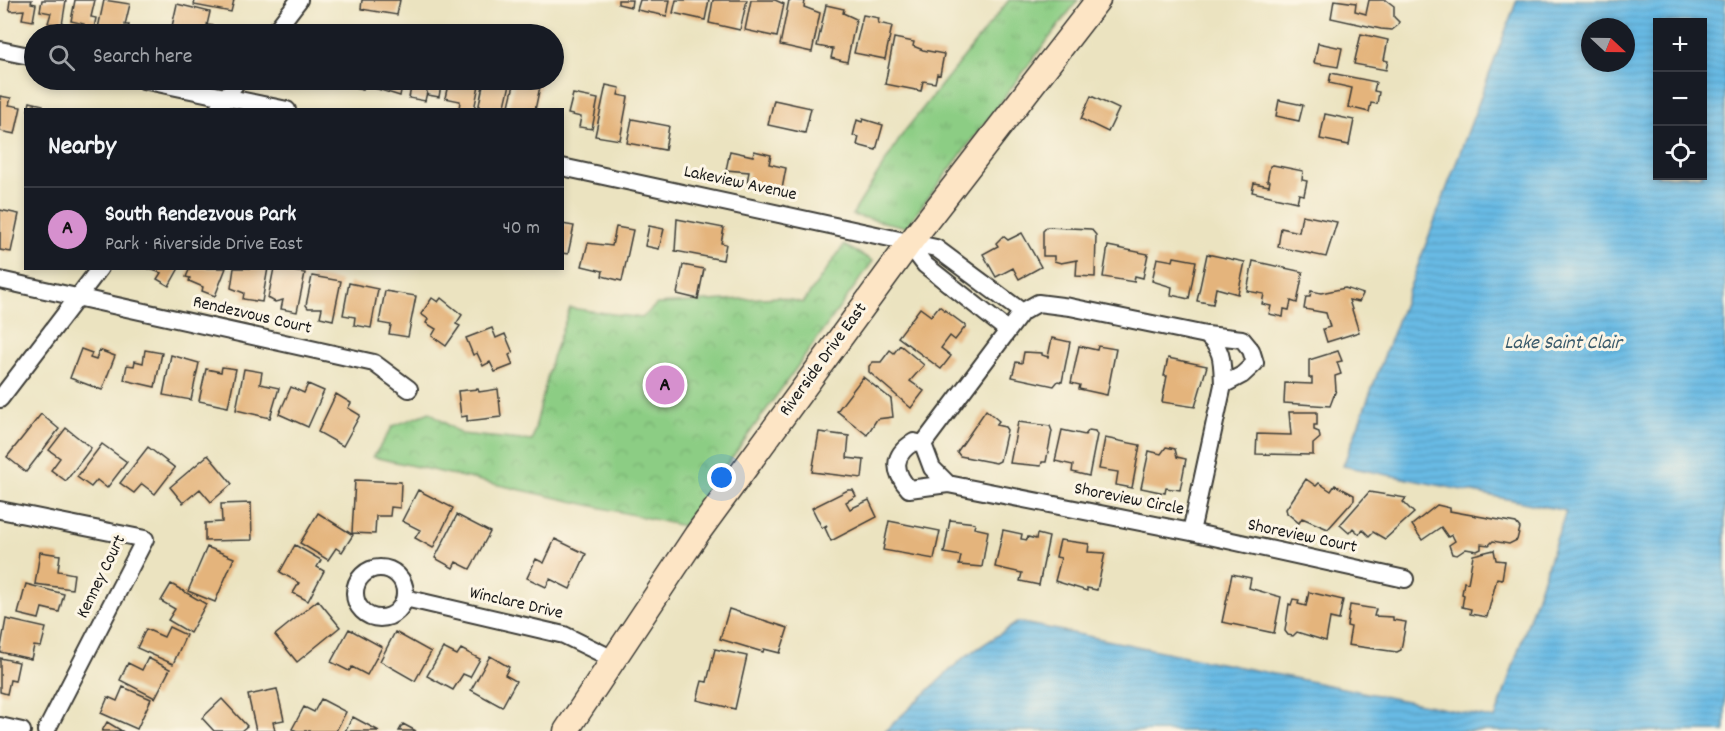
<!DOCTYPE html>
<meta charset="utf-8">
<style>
body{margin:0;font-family:Dekko,sans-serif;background:#20242c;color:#f1f3f6}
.controls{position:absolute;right:18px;top:18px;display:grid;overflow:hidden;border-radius:0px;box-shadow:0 3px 9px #0003}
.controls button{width:54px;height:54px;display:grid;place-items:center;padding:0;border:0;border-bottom:2px solid #363941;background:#171b24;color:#f1f3f6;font:30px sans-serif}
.compass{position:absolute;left:1581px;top:18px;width:54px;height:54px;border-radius:50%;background:#171b24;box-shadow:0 3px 9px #0003;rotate:112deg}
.you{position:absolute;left:722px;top:478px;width:21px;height:21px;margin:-15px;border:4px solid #fff;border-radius:50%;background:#1a73e8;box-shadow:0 0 0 9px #1a73e833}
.badge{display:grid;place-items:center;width:39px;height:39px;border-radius:50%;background:#d690ce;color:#111;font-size:20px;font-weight:700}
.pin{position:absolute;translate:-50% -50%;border:3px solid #fff;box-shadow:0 2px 6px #0006}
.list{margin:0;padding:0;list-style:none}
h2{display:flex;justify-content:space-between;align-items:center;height:78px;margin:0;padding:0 24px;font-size:26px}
h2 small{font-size:20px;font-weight:400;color:#9ea1a6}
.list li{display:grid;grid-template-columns:39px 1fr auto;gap:18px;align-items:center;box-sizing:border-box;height:84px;padding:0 24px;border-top:2px solid #363941}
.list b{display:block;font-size:22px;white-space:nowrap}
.list p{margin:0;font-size:20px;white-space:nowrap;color:#9ea1a6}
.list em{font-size:20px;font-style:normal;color:#9ea1a6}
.icon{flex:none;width:33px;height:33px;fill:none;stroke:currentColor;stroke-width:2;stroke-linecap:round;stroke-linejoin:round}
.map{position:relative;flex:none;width:1725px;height:731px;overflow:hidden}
.search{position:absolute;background:#171b24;box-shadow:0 3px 9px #0003;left:24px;top:24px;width:540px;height:66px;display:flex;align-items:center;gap:15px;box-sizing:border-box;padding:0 21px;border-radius:33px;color:#9ea1a6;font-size:22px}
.panel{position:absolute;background:#171b24;box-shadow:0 3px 9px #0003;left:24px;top:108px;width:540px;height:162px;border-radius:0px}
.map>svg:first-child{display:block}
.grass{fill:url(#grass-tufts);stroke:#547450;stroke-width:1.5}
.park{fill:url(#park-crowns);stroke:#547450;stroke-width:1.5}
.water{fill:url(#water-rules);stroke:#426b80;stroke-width:1.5;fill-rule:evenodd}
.building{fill:#e4b47c}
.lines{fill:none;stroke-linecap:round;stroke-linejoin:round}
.street-casing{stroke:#3b3a35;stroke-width:20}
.secondary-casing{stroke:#3b3a35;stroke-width:27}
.street{stroke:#fff;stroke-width:16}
.secondary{stroke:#fde5c5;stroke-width:24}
.labels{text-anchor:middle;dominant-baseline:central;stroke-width:6;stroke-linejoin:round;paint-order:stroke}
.street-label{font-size:18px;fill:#1c1c1c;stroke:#fcf5e5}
.water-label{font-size:20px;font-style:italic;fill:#3a5b6c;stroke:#fcf5e5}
</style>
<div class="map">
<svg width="1725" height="731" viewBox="0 0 1725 731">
<defs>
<pattern id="grass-tufts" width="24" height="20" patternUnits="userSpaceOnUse" patternTransform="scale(1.5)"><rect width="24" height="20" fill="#8ccd84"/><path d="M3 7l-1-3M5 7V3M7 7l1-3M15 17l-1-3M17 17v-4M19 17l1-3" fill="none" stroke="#78af71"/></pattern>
<pattern id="park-crowns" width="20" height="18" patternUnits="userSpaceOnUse" patternTransform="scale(1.5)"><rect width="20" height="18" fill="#8ccd84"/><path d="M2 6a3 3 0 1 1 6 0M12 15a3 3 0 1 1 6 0" fill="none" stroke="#78af71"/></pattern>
<pattern id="water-rules" width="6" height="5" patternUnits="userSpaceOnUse" patternTransform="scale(1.5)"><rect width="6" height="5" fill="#68bae4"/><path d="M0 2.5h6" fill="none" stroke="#5a9fc3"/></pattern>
</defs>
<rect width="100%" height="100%" fill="#fcf5e5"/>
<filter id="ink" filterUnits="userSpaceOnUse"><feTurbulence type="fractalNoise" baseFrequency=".0167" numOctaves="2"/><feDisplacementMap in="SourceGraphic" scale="12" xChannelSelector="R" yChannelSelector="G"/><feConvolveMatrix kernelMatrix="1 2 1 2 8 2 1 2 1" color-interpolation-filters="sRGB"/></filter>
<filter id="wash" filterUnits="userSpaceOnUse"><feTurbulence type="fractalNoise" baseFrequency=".008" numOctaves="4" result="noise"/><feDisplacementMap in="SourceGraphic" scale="24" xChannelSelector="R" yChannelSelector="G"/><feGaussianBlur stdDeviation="1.35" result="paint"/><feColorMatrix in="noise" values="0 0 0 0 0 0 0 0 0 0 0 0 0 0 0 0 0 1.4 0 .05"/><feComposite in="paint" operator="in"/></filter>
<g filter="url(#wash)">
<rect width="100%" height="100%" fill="#ebe3c0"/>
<path class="grass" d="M1009,0H1078L906,227L852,215L904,132Z"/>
<path class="park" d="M844,245L873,261L683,526L373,457L393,426L430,412L461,434L532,441L552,358L570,308L642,318L657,304L779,297L803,303Z"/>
<path class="water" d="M1517,0H1725V731H885L963,658L1018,622L1495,719L1566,511L1343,466ZM1658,22H1702V176H1658ZM1590,27H1626V63H1590Z"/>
<g id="blocks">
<path class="building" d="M10,0H32L31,3L36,4L33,21L22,19L24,10L11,11L9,8Z
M42,0H66L62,25L48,23L51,13L40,11Z
M75,0H95L91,17L96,18L93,33L83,31L84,24L71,21Z
M104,0L130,4L125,25H129L127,34L97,33Z
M195,0H234L231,12L194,5Z
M362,0H400L397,15L361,9Z
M618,0H632L631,7L618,4Z
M640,0H670L667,16L637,10Z
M676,0H709L705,20L673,13Z
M713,0H747L740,30L709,23Z
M751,0H775L784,4L777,37L745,30Z
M789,0L805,1L804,7L820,13L812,52L780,45Z
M1334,0L1356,3L1355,11L1366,14L1369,0H1386L1394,6V17L1399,22L1397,26L1392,30L1381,29L1331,18Z
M177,4L210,12L207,25L215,26L214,34H189L171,31Z
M826,5L844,9L843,13L856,19L847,62L831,58L833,49L817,46Z
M863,15L879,18L878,23L892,26L885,59L854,53Z
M1361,34L1388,40L1384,60L1388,61L1386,70L1354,64Z
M894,38L914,42L913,46L923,50L944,54L940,75L937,74L935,83L923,81L921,91L885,84Z
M1318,43L1342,48L1338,67L1314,63Z
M1331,73L1376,82L1374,91L1379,92L1377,104L1371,103L1369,112L1348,107L1352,88L1329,83Z
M351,80H365L363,90L349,87Z
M372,80H403L400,96L371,87Z
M417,80H442L439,97L428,95L427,92L425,101L409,98L412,82L416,83Z
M449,80H480L474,110L459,109L460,101L445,98Z
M484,80H511L504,110H478Z
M515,80L541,82L535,110H508Z
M606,85L620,88L618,95L628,97L620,140L595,136Z
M573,94L598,99L592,129L579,127L581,117L568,114Z
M0,96L11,98L9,105L21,107L15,134L0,131Z
M1091,96L1119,109L1108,132L1081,119Z
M774,100L811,108L805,133L768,125Z
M1279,100L1303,105L1299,121L1276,116Z
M30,102L43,105L42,110H28Z
M1325,114L1354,120L1349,145L1320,139Z
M632,119L669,126L665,150L627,143Z
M863,119L883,125L876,150L857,145L859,137L853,136L857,120L862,122Z
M730,151L753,156L754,151L771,155L769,164L786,168L782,189L747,182L749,172L726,170Z
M1273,165L1303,171L1302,180L1307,181L1304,195L1299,194L1297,202L1252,192L1254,183L1269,186L1270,181H1267L1270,166Z
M0,210L19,214L11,252L0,250Z
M1302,215L1337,222L1326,257L1278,247L1281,228L1299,232Z
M677,219L724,228L721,243L726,244L723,260L675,251Z
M562,224L574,226L568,254L562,253Z
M649,226L664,229L659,249L645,246Z
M616,227L633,230L622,281L602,276L603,271L582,266L588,243L612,246Z
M1047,227L1091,229L1096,235L1095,277L1076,276L1077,260L1061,263L1054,261V256H1043V231Z
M1022,233L1041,267L1019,279L1013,268L996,277L983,254L998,246L996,243L1003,236L1008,240Z
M1108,246L1148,254L1143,278L1135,276L1134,282L1103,277Z
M1207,254L1245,262L1238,294L1216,288L1213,304L1197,301Z
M1174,257L1196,261L1189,299L1171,295L1172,287L1152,281L1157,258L1173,261Z
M1253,261L1303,272L1297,303L1291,301L1289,310L1284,309L1283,317L1269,314L1271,306L1262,304L1264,294L1247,291Z
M683,265L704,269L698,299L677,294Z
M147,268H179L169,286L157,279L161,273Z
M190,268H226L215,296L202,291L203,287L189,281L190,278L186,277Z
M234,268H268L262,302L243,299L244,293L231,288Z
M274,268L305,273L297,312L281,309L283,300L275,302L268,298Z
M312,276L341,281L333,320L320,317L322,308H308L306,305Z
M349,283L378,289L371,328L354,325L355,317L343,315Z
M1345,288L1363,294L1359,302L1349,300L1359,332L1327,342L1323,329L1330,327L1326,313L1304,309L1306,297H1310L1311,291L1321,293Z
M385,291L416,296L408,337L389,334L391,325L379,323Z
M432,298L438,302L441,298L462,315L456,324L460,326L446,346L432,336L436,329L426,323L428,319L421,314Z
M939,306L966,326L955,340L950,336L941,348L951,356L941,369L898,337L920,308L931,316Z
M492,328L496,338L505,334L513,353L509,355L513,365L495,372L490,362L483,366L477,353L473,355L466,338Z
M1052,338L1070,342L1062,382L1058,381L1054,386L1012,377L1016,362L1022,363L1024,352L1042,353V355L1048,357Z
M900,345L924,365L910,381L924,391L911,408L869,372V366L873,362H881L890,350L894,353Z
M1079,346L1097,350L1098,346L1116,349L1107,395L1079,389L1080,385L1071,383Z
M81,349L92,353L90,358L96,360L99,350L115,356L102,390L70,378Z
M145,350L162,353L155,387L124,380L127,365L134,366L135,361L143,363Z
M1338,351L1342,361L1337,362L1341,374L1335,376L1336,390L1330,406L1284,403L1285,383L1312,384V378H1309V360Z
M171,355L199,363L191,400L163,395Z
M1168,358L1207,366L1195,407L1162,402L1167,376H1164Z
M222,367L236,369L228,407L199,401L206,369L221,372Z
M244,369L262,372L260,384L279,388L270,418L236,410Z
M863,377L891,399L893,417L877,419L867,435L837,411Z
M308,384L324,391L308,427L279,414L291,387L304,393Z
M478,389L479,392L498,389L501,417L467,421V416L461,417L458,391Z
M336,394L351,403L348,408L360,415L343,446L318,432Z
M986,410L999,421L996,425L1005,427L1007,430L1000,461L996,463L960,456L957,452Z
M1289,412H1317V425H1314V430L1319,432L1320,438L1313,444V455L1256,454L1257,434L1291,435Z
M41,414L59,429L26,472L7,457Z
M1018,422L1050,426L1052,431L1046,462H1042L1041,466L1010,463Z
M66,428L91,448L66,481L51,470L60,458L49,450Z
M1062,430L1085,435L1089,430L1095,431L1097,435L1089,476L1072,472L1073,465L1055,461Z
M819,432L849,436L847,458L864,460L862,478L812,472Z
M1105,438L1140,445L1132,488L1116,485L1118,472L1099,469Z
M102,444L127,462L107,488L97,480L91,487L77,477Z
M148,447L175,468L155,494L142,484L134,493L120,483Z
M1166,447L1175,449L1177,457L1186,459L1180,490L1166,488L1165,493L1141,488L1149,451L1161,454Z
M208,455L232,484L211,502L200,489L183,503L170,487Z
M1306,479L1316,486L1319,483L1331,491L1335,485L1354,495V500L1328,529L1302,518L1299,523L1287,513L1286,509Z
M355,480L401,482L400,508L391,507L390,516H376L375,534L352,533Z
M418,490L453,508L433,548L415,538L420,530L402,521Z
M848,490H853L856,496L846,502L850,509L869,500L877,517L831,541L825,528L827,525L822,528L812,508Z
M1369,492L1406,498L1403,502L1414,513L1385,539L1373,532L1369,536L1363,530L1359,534L1353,528L1349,533L1340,525Z
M251,503L252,540L205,541V523L222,522L221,504Z
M1437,505L1450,508V511L1516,523L1520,528L1517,540L1509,544L1493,541L1489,545L1481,544V549L1477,551L1466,549L1457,555L1452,554L1449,545L1455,541L1452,535L1448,537L1441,527L1422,540L1412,525Z
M318,513L353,535L342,552L336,548L328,560L300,543Z
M457,515L490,532L470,569L456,562L453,568L435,558Z
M950,520L975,523L974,528L988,531L982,567L959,565L961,556L944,553Z
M889,521L940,531L934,559L883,550Z
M1003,530L1022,534L1021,539L1027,540L1028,537L1036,539L1037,534L1049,537L1039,585L1020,581L1022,573L995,567Z
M555,539L586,554L570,589L550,579L546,587L527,578L536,559L544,563Z
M1060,540L1089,544L1088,552L1105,553L1097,590L1087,588V591L1055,581L1061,558L1056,557Z
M295,545L321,560L317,567L324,571L308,601L293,593L299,583L280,572Z
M207,547L234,558L215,602L188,591Z
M1494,550L1496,560L1505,561L1502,579L1497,578L1487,617L1470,614L1471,609L1462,607L1464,595L1462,594L1464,582L1468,583L1473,555Z
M40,552L60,555L58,571L74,574L72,589L35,584Z
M1232,574L1251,578L1249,588L1281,597L1274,633L1222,622Z
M26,584L64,594L59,612L42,608L39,619L18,614Z
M171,584L206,604L190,633L168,620L175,609L161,601Z
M1309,592L1343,600L1339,620L1330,618L1326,641L1297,632L1293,636L1288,635L1285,631L1289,604L1291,605L1293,599L1299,600L1298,604L1306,606Z
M318,600L340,627L297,662L275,635Z
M1350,605L1376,609L1374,616L1393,617V620L1406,622L1401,650L1397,652L1348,645L1351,627L1347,626Z
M729,609L788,628L780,653L764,649L763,652L720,639Z
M6,619L46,628L41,647L34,646L31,659L0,652Z
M169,627L186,635L173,664L137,648L146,629L164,637Z
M349,629L382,647L367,675L352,667L349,671L331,662Z
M395,632L431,652L415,681L380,661Z
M443,648L457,655L461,649L480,659L470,677L463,674L453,690L427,676Z
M715,649L747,656L735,709L697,700L702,681L707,682Z
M490,656L509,667L505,675L516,681L502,707L471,690Z
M0,658L19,662L15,681L10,680L7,694L0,692Z
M148,658L170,669L155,698L120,680L128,663L142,670Z
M123,687L151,699L137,729L101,713L108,697L117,701Z
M277,689L284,720L273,722L275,731H256L248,695Z
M222,699L247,726L241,731H214L202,718Z
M321,699L346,712L336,731H297L292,729L304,707L314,712Z
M353,717L379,731H345Z
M107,722L122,731H102Z
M403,724L416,731H399Z"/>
</g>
</g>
<g filter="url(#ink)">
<use href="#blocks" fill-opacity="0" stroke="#3b3a35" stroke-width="1.5"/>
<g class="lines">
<g class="street-casing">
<path id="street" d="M273,34L299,0
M0,50L34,57
M143,80L287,110
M217,110L238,80
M562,167L936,248L1022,312
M909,244L925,265L1007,330
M0,280L374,363L409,389
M1207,335L1242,339L1251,350L1255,363L1242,375L1223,385
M0,399L100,268
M923,444L914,442C892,455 893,471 909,489L948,484
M0,510L145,539L46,731
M1191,532L1223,385C1222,364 1224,349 1206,335L1070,307L1038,303L1022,312L923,444L932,468L948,484L1191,532L1405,579
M355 593a25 25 0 1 1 50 0a25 25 0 1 1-50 0Z
M405,598L564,635L613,659
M0,726L22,731"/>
</g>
<g class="secondary-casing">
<path id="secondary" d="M566,731L697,534L909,244L1098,0"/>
</g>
<use href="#street" class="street"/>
<use href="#secondary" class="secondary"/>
</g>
</g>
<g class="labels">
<g class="street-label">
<text transform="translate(740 184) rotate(12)">Lakeview Avenue</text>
<text transform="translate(252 316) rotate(13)">Rendezvous Court</text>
<text transform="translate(824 360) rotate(-54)">Riverside Drive East</text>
<text transform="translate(1129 500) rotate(11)">Shoreview Circle</text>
<text transform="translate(1302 537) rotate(12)">Shoreview Court</text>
<text transform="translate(102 577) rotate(-64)">Kenney Court</text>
<text transform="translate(516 604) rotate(13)">Winclare Drive</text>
</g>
<g class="water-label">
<text x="1563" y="344">Lake Saint Clair</text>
</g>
</g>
</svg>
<div class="controls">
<button>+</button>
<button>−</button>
<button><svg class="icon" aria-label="locate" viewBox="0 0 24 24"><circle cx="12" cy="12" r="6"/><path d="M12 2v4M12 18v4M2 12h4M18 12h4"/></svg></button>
</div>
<svg class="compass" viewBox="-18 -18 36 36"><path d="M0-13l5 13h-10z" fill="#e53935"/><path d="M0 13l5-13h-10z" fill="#9ea1a6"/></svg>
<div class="you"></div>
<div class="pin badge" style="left:665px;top:385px">A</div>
<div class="search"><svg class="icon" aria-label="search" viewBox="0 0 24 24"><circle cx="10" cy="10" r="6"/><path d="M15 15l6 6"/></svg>Search here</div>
<section class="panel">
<h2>Nearby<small></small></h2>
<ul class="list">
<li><span class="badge">A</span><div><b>South Rendezvous Park</b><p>Park · Riverside Drive East</p></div><em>40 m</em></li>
</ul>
</section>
</div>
